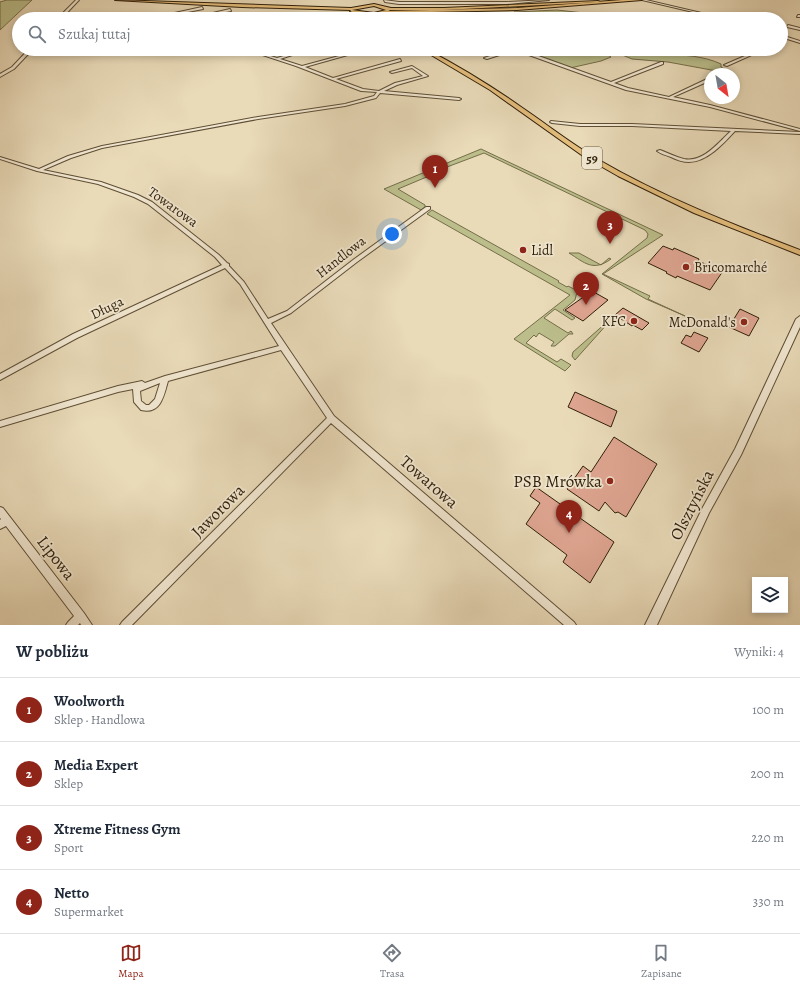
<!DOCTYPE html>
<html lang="pl">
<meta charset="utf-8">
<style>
body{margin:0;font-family:Alegreya,serif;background:#f2f2f3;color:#1f2937}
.controls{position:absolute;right:12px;bottom:12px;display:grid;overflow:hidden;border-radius:0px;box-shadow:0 2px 6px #0003}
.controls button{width:36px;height:36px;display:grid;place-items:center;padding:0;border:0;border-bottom:1px solid #e0e1e3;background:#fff;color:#1f2937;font:20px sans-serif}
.compass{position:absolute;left:704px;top:68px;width:36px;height:36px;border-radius:50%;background:#fff;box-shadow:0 2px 6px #0003;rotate:149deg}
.you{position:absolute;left:392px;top:234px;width:14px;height:14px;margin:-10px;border:3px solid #fff;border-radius:50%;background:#1a73e8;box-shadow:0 0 0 6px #1a73e833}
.badge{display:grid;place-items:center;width:26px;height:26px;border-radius:50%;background:#8f2418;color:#fff;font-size:13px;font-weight:700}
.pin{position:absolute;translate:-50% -33px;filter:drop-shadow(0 1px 2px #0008)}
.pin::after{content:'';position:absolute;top:21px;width:14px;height:12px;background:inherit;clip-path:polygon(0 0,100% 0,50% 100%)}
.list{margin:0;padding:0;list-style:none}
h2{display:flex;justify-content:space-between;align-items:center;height:52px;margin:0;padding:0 16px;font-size:17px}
h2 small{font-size:13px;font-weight:400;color:#747a83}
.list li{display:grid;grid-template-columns:26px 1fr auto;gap:12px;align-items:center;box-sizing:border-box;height:64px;padding:0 16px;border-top:1px solid #e0e1e3}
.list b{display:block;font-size:15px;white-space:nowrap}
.list p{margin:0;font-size:13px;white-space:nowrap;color:#747a83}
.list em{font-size:13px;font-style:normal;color:#747a83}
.icon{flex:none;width:22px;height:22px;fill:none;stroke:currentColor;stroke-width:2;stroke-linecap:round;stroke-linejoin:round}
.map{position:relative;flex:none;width:800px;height:625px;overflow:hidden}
.search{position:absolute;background:#fff;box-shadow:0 2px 6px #0003;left:12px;right:12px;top:12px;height:44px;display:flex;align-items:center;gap:10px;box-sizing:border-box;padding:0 14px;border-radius:22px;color:#747a83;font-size:15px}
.sheet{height:308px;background:#fff}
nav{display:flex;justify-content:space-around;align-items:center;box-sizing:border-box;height:56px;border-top:1px solid #e0e1e3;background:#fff;font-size:11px;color:#747a83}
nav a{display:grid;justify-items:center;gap:2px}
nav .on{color:#8f2418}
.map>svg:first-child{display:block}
.green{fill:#bbbe8b;stroke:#756e4a}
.building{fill:#dfa591;stroke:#2f1f09}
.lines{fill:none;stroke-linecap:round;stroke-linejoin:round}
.minor-casing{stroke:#5e4e35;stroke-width:2}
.tertiary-casing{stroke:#5e4e35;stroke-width:2}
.primary-casing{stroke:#2f1f09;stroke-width:2}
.motorway-casing{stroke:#2f1f09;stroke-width:2}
.minor{fill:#f1e7d1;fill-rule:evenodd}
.tertiary{fill:#f1e7d1;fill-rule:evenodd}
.primary{fill:#e4bd7c;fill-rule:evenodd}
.motorway{fill:#e4bd7c;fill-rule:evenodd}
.poi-dot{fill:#8f2418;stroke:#f1e7d1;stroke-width:1.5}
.labels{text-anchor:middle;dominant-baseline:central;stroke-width:3.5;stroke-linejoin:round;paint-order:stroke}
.shield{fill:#f1e7d1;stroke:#695b45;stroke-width:1}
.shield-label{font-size:13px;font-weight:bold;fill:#2f1f09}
.street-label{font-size:14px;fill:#2f1f09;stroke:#f1e7d1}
.poi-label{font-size:14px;fill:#2f1f09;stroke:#f1e7d1;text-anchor:start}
.near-poi-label{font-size:17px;fill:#2f1f09;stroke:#f1e7d1;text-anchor:end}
.near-street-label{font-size:17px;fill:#2f1f09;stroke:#f1e7d1}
</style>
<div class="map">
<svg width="800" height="625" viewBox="0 0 800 625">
<rect width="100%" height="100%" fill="#e9dab8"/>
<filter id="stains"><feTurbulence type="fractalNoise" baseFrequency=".005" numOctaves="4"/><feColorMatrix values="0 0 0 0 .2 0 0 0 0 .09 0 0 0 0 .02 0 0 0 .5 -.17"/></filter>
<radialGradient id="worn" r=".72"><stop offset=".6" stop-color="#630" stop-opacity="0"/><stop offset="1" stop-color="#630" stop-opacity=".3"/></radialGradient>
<path class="green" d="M7,0H32L0,30V2Z
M557,10L593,14L598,17L591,19H531L514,12Z
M527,49H605L601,50L611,57L601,61L570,68L528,52Z
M608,49C621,49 638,47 651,49C656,50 661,54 666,54C684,55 704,56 721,64V67L733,74L668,62L632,59Z
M481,149L663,235L603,274L650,296L648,299L685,316L646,299L602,274L647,238L648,234L645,230L484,153L447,167L448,168L398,189L425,205V207L421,210L384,189Z
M432,210L559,281L558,282L567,287L568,286L574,289L585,281L590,284L577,292L575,300L563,310L575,318L572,320L555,309L544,318L568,333L571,331L573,334H569L555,346H551L554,342L539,333L536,337L534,335L526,343L557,362L561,359L571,365L565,371L514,339L570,295L427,214Z
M569,253H579L601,265L609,258L611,259C593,272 585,263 569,253Z
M607,322H609L575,360L572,356L573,352Z"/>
<path class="building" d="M663,246L673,250L674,248L699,259L698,261L723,271L710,290L677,276L676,278L666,273L667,272L648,263Z
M592,291L608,300L583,321L565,310Z
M623,308L649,323L642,330L633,325L632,326L615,315Z
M740,309L759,318L749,336L729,327Z
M694,332L708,338L699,352L681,343L686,335L691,337Z
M575,392L617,411L611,427L568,407Z
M614,437L657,464L626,517L618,512L615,513L605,502L599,511L567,489L583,466L591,472Z
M536,487L614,542L590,583L563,562L567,555L526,524L540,503L530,496Z"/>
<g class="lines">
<g class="minor-casing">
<path id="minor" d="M384,0L399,2H507L549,0L507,4H399L385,2Z
M642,0H646L727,19H723Z
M202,7L203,9L152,19H147Z
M230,9L231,11L192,19H187Z
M421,13L436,18V19H433L420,15Z
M91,14L111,19C104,19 98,16 91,16C83,15 74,19 65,19Z
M798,15H800V17H797Z
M788,25L800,28V30L787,27Z
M781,35L800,41V43L781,37Z
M244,49H248L277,58L307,49H311L280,59L302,66L365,49H369L305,67L333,78L400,59L401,61L336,79L363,89L379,91L395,83L423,76L412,68L392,73L390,72L412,66L428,76L397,85L384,91L459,98L461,99L459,100L380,93L376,98L345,106L258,119L102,148L71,158L43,170L101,182L138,195L152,202L219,255L227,263L229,264V266L244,282L268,319L287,311L353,260L426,207H430V209L357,262L291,313L271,323L334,416L574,622L576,625H564L331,423L132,625H120L122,622L327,418L281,350L168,381C164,395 161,415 141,410L134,402L133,389L118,392L0,427V421L118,386L142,381L145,383L165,376L279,346L240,284L225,268L77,338L0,380V374L73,334L222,265L215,257L148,204L134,197L98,184L37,171L0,159V157L39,169L68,156L102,146L258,117L345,104L374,96L377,92L361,91L296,66ZM160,383L155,399L149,405H146L141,401L140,391Z
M511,49H519L611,82L661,62H663V64L614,83L628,88L669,97L707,79H709V81L673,97L710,105L800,129V131L710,107L626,90L515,50L487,59L484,58Z
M761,49H765L727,66L724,65Z
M551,121L580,124H632L800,132V134L735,131C724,143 707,162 689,162C683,162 677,160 671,157C666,155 661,154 657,151L660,150C668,153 676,157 684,159C703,163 719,142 731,131L632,126H580L552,123L550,122Z
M0,507L3,508L84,613L92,625H81L80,623L78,625H66L68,622L74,616L6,526L0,529V520L1,519L0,518Z"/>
</g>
<g class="tertiary-casing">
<path id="tertiary" d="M76,0H79L61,19H57Z
M29,49H33L14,69L0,77V74L12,67Z
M800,316V327L741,455L709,513L657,625H645L703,507L735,449L796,319Z"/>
</g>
<g class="primary-casing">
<path id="primary" d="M115,0L351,8L374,4L391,8H444L598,1L600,2L444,10H390C379,19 365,13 352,12L350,11L351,10L242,7ZM374,6L386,10L374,13L352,10Z
M421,49H426C460,67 493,87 524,109C549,126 573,145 599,160C663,197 731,224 800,250V255L694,213L618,176L583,156L490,90Z"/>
</g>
<g class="motorway-casing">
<path id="motorway" d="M622,0H642L517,10L386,13L384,12L386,11L517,8Z"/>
</g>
<use href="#minor" class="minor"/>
<use href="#tertiary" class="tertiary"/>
<use href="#primary" class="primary"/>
<use href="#motorway" class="motorway"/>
</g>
<g class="poi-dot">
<circle cx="523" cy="250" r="4"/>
<circle cx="686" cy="267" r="4"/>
<circle cx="634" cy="321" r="4"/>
<circle cx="744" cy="322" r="4"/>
<circle cx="610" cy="481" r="4"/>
</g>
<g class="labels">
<rect class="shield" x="582" y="147" width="20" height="22" rx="3"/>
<g class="shield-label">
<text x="592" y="158">59</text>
</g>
<g class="street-label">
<text transform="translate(173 207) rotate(36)">Towarowa</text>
<text transform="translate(341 257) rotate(-38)">Handlowa</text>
<text transform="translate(107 308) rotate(-26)">Długa</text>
</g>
<g class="poi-label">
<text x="531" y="250">Lidl</text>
<text x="694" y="267">Bricomarché</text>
<text x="626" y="321" text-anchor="end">KFC</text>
<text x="736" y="322" text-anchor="end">McDonald's</text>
</g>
<g class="near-poi-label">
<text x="602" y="481">PSB Mrówka</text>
</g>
<g class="near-street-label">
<text transform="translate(429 482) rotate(41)">Towarowa</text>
<text transform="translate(692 505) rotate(-63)">Olsztyńska</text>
<text transform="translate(218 511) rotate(-45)">Jaworowa</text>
<text transform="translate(56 558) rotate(52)">Lipowa</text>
</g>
</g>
<rect width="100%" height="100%" filter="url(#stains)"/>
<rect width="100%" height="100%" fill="url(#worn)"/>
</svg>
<div class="controls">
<button><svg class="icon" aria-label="layers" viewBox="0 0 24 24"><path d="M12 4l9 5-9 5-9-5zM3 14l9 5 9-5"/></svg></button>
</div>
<svg class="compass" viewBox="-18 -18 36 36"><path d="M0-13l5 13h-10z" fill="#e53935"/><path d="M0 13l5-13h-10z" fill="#747a83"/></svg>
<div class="you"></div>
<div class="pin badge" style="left:435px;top:188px">1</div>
<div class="pin badge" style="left:586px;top:305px">2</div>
<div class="pin badge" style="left:610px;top:244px">3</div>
<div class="pin badge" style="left:569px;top:533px">4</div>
<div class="search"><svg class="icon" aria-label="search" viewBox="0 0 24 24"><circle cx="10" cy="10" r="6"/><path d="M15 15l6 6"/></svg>Szukaj tutaj</div>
</div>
<section class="sheet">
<h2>W pobliżu<small>Wyniki: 4</small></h2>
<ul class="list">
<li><span class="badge">1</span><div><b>Woolworth</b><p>Sklep · Handlowa</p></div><em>100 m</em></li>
<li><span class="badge">2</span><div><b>Media Expert</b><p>Sklep</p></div><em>200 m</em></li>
<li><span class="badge">3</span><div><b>Xtreme Fitness Gym</b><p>Sport</p></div><em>220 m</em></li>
<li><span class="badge">4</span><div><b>Netto</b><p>Supermarket</p></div><em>330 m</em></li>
</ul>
</section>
<nav>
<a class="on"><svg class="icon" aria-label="map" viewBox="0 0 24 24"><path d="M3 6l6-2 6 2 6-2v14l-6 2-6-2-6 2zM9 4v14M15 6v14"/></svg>Mapa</a>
<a><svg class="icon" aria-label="directions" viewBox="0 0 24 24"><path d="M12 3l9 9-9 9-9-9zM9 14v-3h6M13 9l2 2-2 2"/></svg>Trasa</a>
<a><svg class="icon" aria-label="saved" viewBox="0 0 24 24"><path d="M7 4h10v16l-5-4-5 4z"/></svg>Zapisane</a>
</nav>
